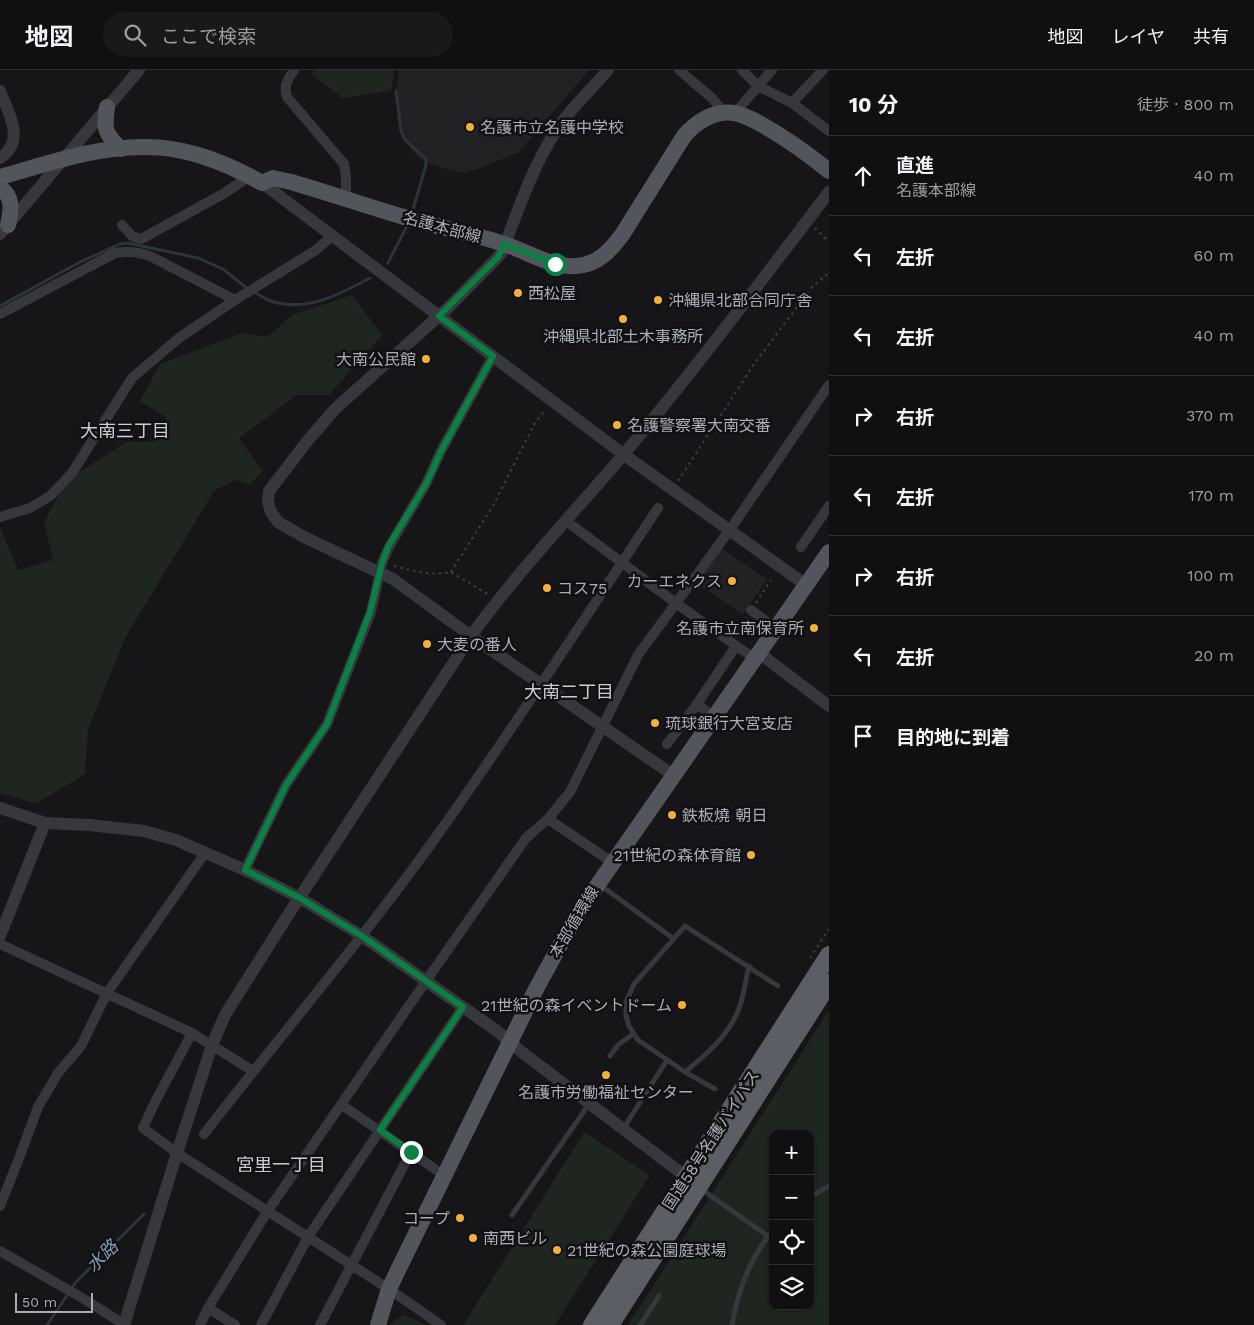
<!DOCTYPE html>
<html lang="ja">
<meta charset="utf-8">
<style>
body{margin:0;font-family:"Work Sans","Noto Sans JP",sans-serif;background:#19191b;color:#f1f3f6}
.controls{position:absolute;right:15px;bottom:15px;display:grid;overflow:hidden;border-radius:10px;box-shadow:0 1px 4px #0004}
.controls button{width:45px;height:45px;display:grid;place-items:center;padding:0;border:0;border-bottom:1px solid #303032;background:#101012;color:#f1f3f6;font:25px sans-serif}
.scale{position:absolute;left:15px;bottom:12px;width:78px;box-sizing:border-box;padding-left:5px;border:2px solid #a8adb8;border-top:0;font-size:14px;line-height:18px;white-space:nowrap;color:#a8adb8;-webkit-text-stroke:4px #111113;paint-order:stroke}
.stop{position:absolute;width:15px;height:15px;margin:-11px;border:4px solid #0b8043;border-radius:50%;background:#fff}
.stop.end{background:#0b8043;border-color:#fff;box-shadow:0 1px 5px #0008}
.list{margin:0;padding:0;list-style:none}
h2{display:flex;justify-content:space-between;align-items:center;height:65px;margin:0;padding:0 20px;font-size:21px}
h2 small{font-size:16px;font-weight:400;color:#9c9d9f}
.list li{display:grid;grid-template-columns:32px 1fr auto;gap:15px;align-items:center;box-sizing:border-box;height:80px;padding:0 20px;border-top:1px solid #303032}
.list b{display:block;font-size:19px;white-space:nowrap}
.list p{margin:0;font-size:16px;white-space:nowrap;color:#9c9d9f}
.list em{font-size:16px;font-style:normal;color:#9c9d9f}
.icon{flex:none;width:28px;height:28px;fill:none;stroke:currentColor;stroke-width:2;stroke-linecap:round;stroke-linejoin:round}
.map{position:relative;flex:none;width:829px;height:1255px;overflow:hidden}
header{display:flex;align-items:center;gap:30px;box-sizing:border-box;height:70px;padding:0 25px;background:#101012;border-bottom:1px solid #303032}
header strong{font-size:24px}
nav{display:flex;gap:28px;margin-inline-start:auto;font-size:18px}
.search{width:350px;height:45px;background:#19191b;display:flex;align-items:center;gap:12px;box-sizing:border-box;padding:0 18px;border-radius:28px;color:#9c9d9f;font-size:19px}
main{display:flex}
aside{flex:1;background:#101012}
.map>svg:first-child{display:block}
.built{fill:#222225}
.green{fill:#1e261f;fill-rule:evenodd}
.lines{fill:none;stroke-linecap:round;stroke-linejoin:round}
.stream{stroke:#2c353c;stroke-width:3}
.path{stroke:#3d3f44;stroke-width:2;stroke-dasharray:2.5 4;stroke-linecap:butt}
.service{stroke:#37383d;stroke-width:5}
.minor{stroke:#37383d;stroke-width:10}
.tertiary{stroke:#37383d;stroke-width:12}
.primary{stroke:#53555c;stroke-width:16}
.trunk{stroke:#5b5e65;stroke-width:18}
.route{stroke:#0b8043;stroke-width:6}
.poi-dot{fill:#f2b134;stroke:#111113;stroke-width:2}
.labels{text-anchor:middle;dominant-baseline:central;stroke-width:5;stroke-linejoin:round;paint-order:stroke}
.poi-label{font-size:16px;fill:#a8adb8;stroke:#111113;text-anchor:start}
.street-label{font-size:16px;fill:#a8adb8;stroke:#111113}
.neighbourhood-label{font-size:18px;fill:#c9ccd4;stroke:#111113}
.water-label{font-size:18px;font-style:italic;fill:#7f9bb3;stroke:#111113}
</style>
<header>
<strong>地図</strong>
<div class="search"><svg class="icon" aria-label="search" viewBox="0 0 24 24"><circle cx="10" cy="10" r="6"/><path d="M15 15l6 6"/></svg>ここで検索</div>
<nav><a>地図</a><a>レイヤ</a><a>共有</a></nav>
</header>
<main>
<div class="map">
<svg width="829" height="1255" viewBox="0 0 829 1255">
<rect width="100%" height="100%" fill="#161618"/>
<path class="built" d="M399,0H589L519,82L485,96L464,103L442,98L418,88L404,69L399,46L397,26Z
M721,478L767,509L743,545L697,513Z"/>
<path class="green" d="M315,0H394L391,21L343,28L311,4Z
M352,225L382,265L329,325H297L239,368L263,401L250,415L235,410L214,421L125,568L88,660L85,704L36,734L0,723V457L18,500L53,490L44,452L67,410L126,372L155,371L166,347L140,331L160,294L242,263L267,267L292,245Z
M829,940V1255H628ZM773,1064H810V1236H773Z
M584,1062L650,1105L555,1255H465L464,1254Z
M403,1244L426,1255H390Z"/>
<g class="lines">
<path class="stream" d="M396,21L401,61L405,70L426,89V95L412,143
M388,193L408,154
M254,222C259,225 265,229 271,231C306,243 340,224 370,208
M0,236L80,192L120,174L128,173L198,188L223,199L248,219
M47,1255L76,1212L144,1144"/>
<path class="path" d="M815,158L829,172
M678,411L754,294L813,216L829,203
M394,496C414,501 431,506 451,502L489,525
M451,502L494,434L535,353L545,340
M756,533L771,510
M735,564L746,547
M810,888L829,859"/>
<path class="service" d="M600,815L674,869
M610,986L618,975L633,964
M685,1002C706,985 727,967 738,941C744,928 745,911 749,896
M715,1019L685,1002L638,970L629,956L626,946V932L634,914L685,856L778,916
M623,1059L667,990
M701,1119L768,1166
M810,1127L829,1116
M512,1145L589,1034
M640,1255L659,1226
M732,1255C738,1221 750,1187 773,1161"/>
<path class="minor" d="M294,0C288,9 283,16 287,27L344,94L346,107V128
M679,0L713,29L723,42
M742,0L758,16L792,33L829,61
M792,33L823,0
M735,43L772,0
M122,155L132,166L141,169L223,124L250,106
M0,244L115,183C128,181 140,182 152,187L235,230
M0,447L30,438L50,426L72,403L132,308L179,268L235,230L316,180L332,166
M565,450L677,534L755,589
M801,477L829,436
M751,540L776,559
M697,634L714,647
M667,674L697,634L736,576
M548,749L612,792
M245,800L286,715L327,654L371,542L382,493L389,477L426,414L441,381L493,286
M0,874L192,963L253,1001
M192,963L155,1032L143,1058L177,1083L389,1219L441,1255
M342,1035L445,1106
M204,1064C281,965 363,869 436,767C513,659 585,548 658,438
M0,1136L18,1091L38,1037L58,1003L81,976L107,923L205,783
M0,1181L84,1229L125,1255
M208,1238L235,1255
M200,1255L208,1238L267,1142L426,911L526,768L548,749L570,722L638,585L729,461L829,315
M261,1255L308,1167L463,937
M320,1255L411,1082"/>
<path class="tertiary" d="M608,0C592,19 571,38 557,59C531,100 519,138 502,182L498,187L450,236L336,338L309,369L269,421L268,432L271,442L278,452L304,467L393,509L471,566L673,705
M0,21C9,44 26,71 0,88
M262,113L623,384L806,515
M0,164L139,0
M759,583L829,636
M0,738L45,753L89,755L144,761L176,770L245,800L300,828L362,866L497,961L523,983L693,1112
M0,866L45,753
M124,1255L177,1083L212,975L225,945L288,845L471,566C518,501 573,444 624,384C695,299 762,210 829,122"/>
<path class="primary" d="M107,37C104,59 104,63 121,79
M0,107C47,94 97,76 146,77C187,77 227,93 262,113L273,108L291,112C329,123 366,136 404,147C437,157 471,163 504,174C527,181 551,198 576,196C597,195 610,181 622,165L684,66C696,52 714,40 734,43C742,44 751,49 759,53C784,67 807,83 829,101
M0,118C14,126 11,142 8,155
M378,1255L389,1219L400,1196L536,919L576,846L829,482"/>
<path class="trunk" d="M592,1255L829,885
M610,1255L829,913"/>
</g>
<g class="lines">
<path class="route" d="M411,1082L380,1060L463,937L362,866L300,828L245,800L286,715L327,654L370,542L382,493L388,477L426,414L441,381L493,286L439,246L498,187L505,174L555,194"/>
</g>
<g class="poi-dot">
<circle cx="470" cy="57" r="5"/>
<circle cx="518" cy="223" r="5"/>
<circle cx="658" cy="230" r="5"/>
<circle cx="623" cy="249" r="5"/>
<circle cx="426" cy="289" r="5"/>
<circle cx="617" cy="355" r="5"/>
<circle cx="732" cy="511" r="5"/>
<circle cx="547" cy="518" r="5"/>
<circle cx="814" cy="558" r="5"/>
<circle cx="427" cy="574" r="5"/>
<circle cx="655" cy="653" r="5"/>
<circle cx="672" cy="745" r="5"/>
<circle cx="751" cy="785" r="5"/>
<circle cx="682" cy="935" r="5"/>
<circle cx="606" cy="1005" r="5"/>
<circle cx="460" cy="1148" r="5"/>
<circle cx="473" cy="1168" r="5"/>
<circle cx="557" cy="1180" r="5"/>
</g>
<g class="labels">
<g class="poi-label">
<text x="480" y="57">名護市立名護中学校</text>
<text x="528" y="223">西松屋</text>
<text x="668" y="230">沖縄県北部合同庁舎</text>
<text x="623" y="266" text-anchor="middle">沖縄県北部土木事務所</text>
<text x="416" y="289" text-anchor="end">大南公民館</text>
<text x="627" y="355">名護警察署大南交番</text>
<text x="722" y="511" text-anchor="end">カーエネクス</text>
<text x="557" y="518">コス75</text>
<text x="804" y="558" text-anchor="end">名護市立南保育所</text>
<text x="437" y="574">大麦の番人</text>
<text x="665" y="653">琉球銀行大宮支店</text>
<text x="682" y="745">鉄板燒 朝日</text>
<text x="741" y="785" text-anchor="end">21世紀の森体育館</text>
<text x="672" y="935" text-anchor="end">21世紀の森イベントドーム</text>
<text x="606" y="1022" text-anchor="middle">名護市労働福祉センター</text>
<text x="450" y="1148" text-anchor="end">コープ</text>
<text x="483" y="1168">南西ビル</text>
<text x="567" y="1180">21世紀の森公園庭球場</text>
</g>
<g class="street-label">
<text transform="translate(442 157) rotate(15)">名護本部線</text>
<text transform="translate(574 852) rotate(-59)">本部循環線</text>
<text transform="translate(711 1070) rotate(-57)">国道58号名護バイパス</text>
</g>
<g class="neighbourhood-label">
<text x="125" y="360">大南三丁目</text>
<text x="569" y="621">大南二丁目</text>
<text x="281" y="1094">宮里一丁目</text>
</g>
<g class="water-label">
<text transform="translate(102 1186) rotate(-45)">水路</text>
</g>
</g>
</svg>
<div class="controls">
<button>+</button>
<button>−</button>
<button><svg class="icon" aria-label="locate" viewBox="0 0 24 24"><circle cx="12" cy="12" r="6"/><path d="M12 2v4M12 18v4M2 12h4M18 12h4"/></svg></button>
<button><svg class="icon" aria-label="layers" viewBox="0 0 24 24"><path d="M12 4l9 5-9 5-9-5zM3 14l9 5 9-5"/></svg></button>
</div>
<div class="scale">50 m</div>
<div class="stop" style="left:555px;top:194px"></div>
<div class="stop end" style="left:411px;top:1082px"></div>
</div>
<aside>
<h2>10 分<small>徒歩 · 800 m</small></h2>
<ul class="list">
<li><svg class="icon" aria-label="ahead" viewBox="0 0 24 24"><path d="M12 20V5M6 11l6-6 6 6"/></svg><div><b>直進</b><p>名護本部線</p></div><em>40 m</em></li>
<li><svg class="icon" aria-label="left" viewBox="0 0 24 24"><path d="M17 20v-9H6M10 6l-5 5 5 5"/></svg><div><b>左折</b></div><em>60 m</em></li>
<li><svg class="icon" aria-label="left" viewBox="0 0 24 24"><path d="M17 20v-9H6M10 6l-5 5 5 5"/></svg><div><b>左折</b></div><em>40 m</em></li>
<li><svg class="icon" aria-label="right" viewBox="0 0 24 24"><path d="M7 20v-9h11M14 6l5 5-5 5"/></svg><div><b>右折</b></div><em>370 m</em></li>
<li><svg class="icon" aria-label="left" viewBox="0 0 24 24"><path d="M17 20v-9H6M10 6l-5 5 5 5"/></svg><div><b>左折</b></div><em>170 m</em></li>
<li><svg class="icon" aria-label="right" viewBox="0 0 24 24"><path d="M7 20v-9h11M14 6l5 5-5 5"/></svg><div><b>右折</b></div><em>100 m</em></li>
<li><svg class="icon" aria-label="left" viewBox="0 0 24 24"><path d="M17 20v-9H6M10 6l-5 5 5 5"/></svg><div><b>左折</b></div><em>20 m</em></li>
<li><svg class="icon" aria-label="arrive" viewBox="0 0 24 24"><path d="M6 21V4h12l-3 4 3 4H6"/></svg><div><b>目的地に到着</b></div></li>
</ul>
</aside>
</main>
